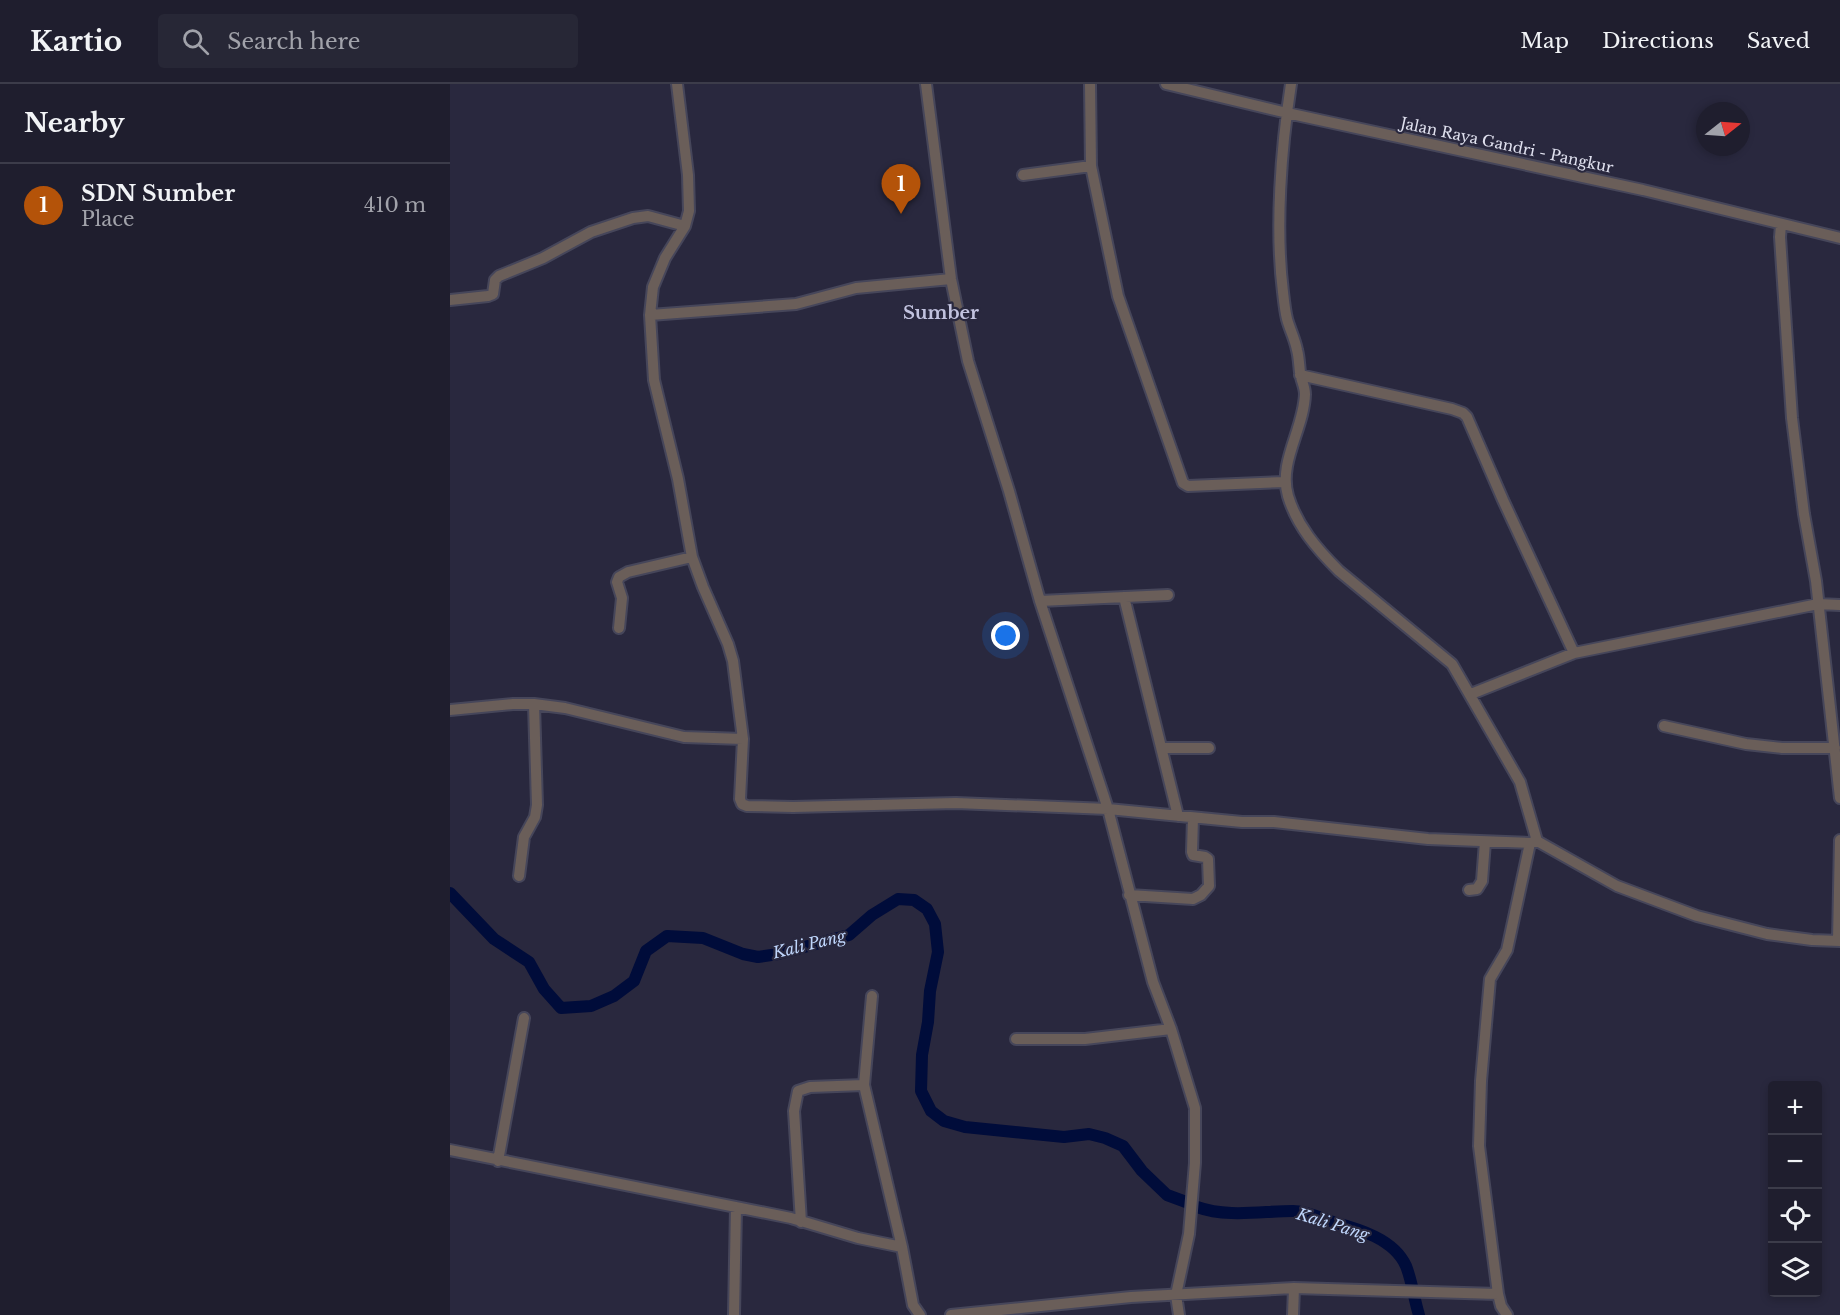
<!DOCTYPE html>
<meta charset="utf-8">
<style>
body{margin:0;font-family:"Libre Baskerville",serif;background:#272736;color:#f1f3f6}
.controls{position:absolute;right:18px;bottom:18px;display:grid;overflow:hidden;border-radius:6px;box-shadow:0 3px 9px #0003}
.controls button{width:54px;height:54px;display:grid;place-items:center;padding:0;border:0;border-bottom:2px solid #3c3c4a;background:#1f1e2e;color:#f1f3f6;font:30px sans-serif}
.compass{position:absolute;left:1246px;top:18px;width:54px;height:54px;border-radius:50%;background:#1f1e2e;box-shadow:0 3px 9px #0003;rotate:73deg}
.you{position:absolute;left:556px;top:552px;width:21px;height:21px;margin:-15px;border:4px solid #fff;border-radius:50%;background:#1a73e8;box-shadow:0 0 0 9px #1a73e833}
.badge{display:grid;place-items:center;width:39px;height:39px;border-radius:50%;background:#b45309;color:#fff;font-size:20px;font-weight:700}
.pin{position:absolute;translate:-50% -50px;filter:drop-shadow(0 2px 3px #0008)}
.pin::after{content:'';position:absolute;top:32px;width:21px;height:18px;background:inherit;clip-path:polygon(0 0,100% 0,50% 100%)}
.list{margin:0;padding:0;list-style:none}
h2{display:flex;justify-content:space-between;align-items:center;height:78px;margin:0;padding:0 24px;font-size:26px}
h2 small{font-size:20px;font-weight:400;color:#a1a2aa}
.list li{display:grid;grid-template-columns:39px 1fr auto;gap:18px;align-items:center;box-sizing:border-box;height:84px;padding:0 24px;border-top:2px solid #3c3c4a}
.list b{display:block;font-size:22px;white-space:nowrap}
.list p{margin:0;font-size:20px;white-space:nowrap;color:#a1a2aa}
.list em{font-size:20px;font-style:normal;color:#a1a2aa}
.icon{flex:none;width:33px;height:33px;fill:none;stroke:currentColor;stroke-width:2;stroke-linecap:round;stroke-linejoin:round}
.map{position:relative;flex:none;width:1390px;height:1231px;overflow:hidden}
header{display:flex;align-items:center;gap:36px;box-sizing:border-box;height:84px;padding:0 30px;background:#1f1e2e;border-bottom:2px solid #3c3c4a}
header strong{font-size:28px}
nav{display:flex;gap:33px;margin-inline-start:auto;font-size:21px}
.search{width:420px;height:54px;background:#272736;display:flex;align-items:center;gap:15px;box-sizing:border-box;padding:0 21px;border-radius:6px;color:#a1a2aa;font-size:22px}
main{display:flex}
aside{flex:1;background:#1f1e2e}
.map>svg:first-child{display:block}
.lines{fill:none;stroke-linecap:round;stroke-linejoin:round}
.river{stroke:#000c3a;stroke-width:12}
.minor-casing{stroke:#46465a;stroke-width:14}
.minor{stroke:#6a5e59;stroke-width:10}
.labels{text-anchor:middle;dominant-baseline:central;stroke-width:4.5;stroke-linejoin:round;paint-order:stroke}
.street-label{font-size:15px;fill:#e0e1ef;stroke:#29283e}
.water-label{font-size:16px;font-style:italic;fill:#bfd6fc;stroke:#29283e}
.quarter-label{font-size:18px;font-weight:bold;fill:#c2c3df;stroke:#29283e}
</style>
<header>
<strong>Kartio</strong>
<div class="search"><svg class="icon" aria-label="search" viewBox="0 0 24 24"><circle cx="10" cy="10" r="6"/><path d="M15 15l6 6"/></svg>Search here</div>
<nav><a>Map</a><a>Directions</a><a>Saved</a></nav>
</header>
<main>
<aside>
<h2>Nearby<small></small></h2>
<ul class="list">
<li><span class="badge">1</span><div><b>SDN Sumber</b><p>Place</p></div><em>410 m</em></li>
</ul>
</aside>
<div class="map">
<svg width="1390" height="1231" viewBox="0 0 1390 1231">
<rect width="100%" height="100%" fill="#29283e"/>
<g class="lines">
<path class="river" d="M0,809L44,855L79,878L94,905L111,924L141,922L164,912L184,897L196,867L217,852L253,854L293,870L308,873L328,870L399,851L422,831L448,815L464,816L477,825L485,840L488,868L480,907L478,938L472,971L471,1007L481,1027L494,1037L515,1043L614,1053L639,1050L655,1054L673,1062L692,1087L717,1111L736,1118
M747,1123C778,1134 812,1127 843,1127C856,1127 871,1134 883,1138C909,1145 944,1155 956,1182C962,1197 964,1215 969,1231"/>
<g class="minor-casing">
<path id="minor" d="M227,0L238,91L239,127L235,142L215,174L203,203L200,231L204,296L228,395L242,473L253,503L278,560L283,577L293,655
M476,0L501,195L518,277L559,407L590,517L658,725L703,898L721,945L745,1024V1079L739,1150L726,1211L729,1231
M640,0L641,82L668,212L733,399L738,402L835,398
M716,0L837,29L1193,106L1390,154
M841,0C831,65 825,144 833,208C834,217 835,227 837,235C840,246 845,255 847,266C849,273 849,281 850,288C851,296 855,303 855,310C854,345 828,378 838,412C847,442 867,465 889,487L1002,580L1070,698L1087,757
M573,91L641,82
M1331,141L1330,153L1342,334L1354,430L1366,497L1390,714
M0,216L38,212L43,210L45,196L49,192L93,174L141,148L183,134L198,132L235,142
M200,231L346,220L406,204L501,195
M850,291L1002,325L1013,329L1017,333L1053,416L1124,569
M674,513L728,732
M590,517L718,511
M169,544L172,514L167,498L169,493L178,488L242,473
M1021,610L1124,569L1368,520L1390,521
M0,626L63,620H84L115,624L234,653L293,655L290,715L292,720L297,722L343,723L506,719L658,725L792,738H824L978,755L1080,759L1087,757L1167,802L1247,832L1317,850L1362,856L1390,857
M1214,642L1296,660L1332,664H1385
M712,664H759
M69,792L74,753L85,733L87,721L84,620
M1019,806L1027,805L1032,797L1035,758
M679,811L743,815L751,811L759,802L758,775L755,773L743,771L742,768L743,734
M1388,857L1390,756
M422,912L414,1001L452,1163
M566,955H635L721,945
M0,1066L341,1134L408,1154L452,1163L463,1221L470,1231
M48,1077L74,934
M351,1138L344,1027L348,1007L360,1003L414,1001
M844,1204L1048,1210
M284,1231L286,1123
M501,1231L681,1213L844,1204L843,1231
M1057,1231L1051,1222L1048,1210L1029,1062L1031,997L1040,895L1057,866L1080,759"/>
</g>
<use href="#minor" class="minor"/>
</g>
<g class="labels">
<g class="street-label">
<text transform="translate(1057 61) rotate(12)">Jalan Raya Gandri - Pangkur</text>
</g>
<g class="water-label">
<text transform="translate(359 860) rotate(-14)">Kali Pang</text>
<text transform="translate(883 1140) rotate(17)">Kali Pang</text>
</g>
<g class="quarter-label">
<text x="491" y="229">Sumber</text>
</g>
</g>
</svg>
<div class="controls">
<button>+</button>
<button>−</button>
<button><svg class="icon" aria-label="locate" viewBox="0 0 24 24"><circle cx="12" cy="12" r="6"/><path d="M12 2v4M12 18v4M2 12h4M18 12h4"/></svg></button>
<button><svg class="icon" aria-label="layers" viewBox="0 0 24 24"><path d="M12 4l9 5-9 5-9-5zM3 14l9 5 9-5"/></svg></button>
</div>
<svg class="compass" viewBox="-18 -18 36 36"><path d="M0-13l5 13h-10z" fill="#e53935"/><path d="M0 13l5-13h-10z" fill="#a1a2aa"/></svg>
<div class="you"></div>
<div class="pin badge" style="left:451px;top:130px">1</div>
</div>
</main>
